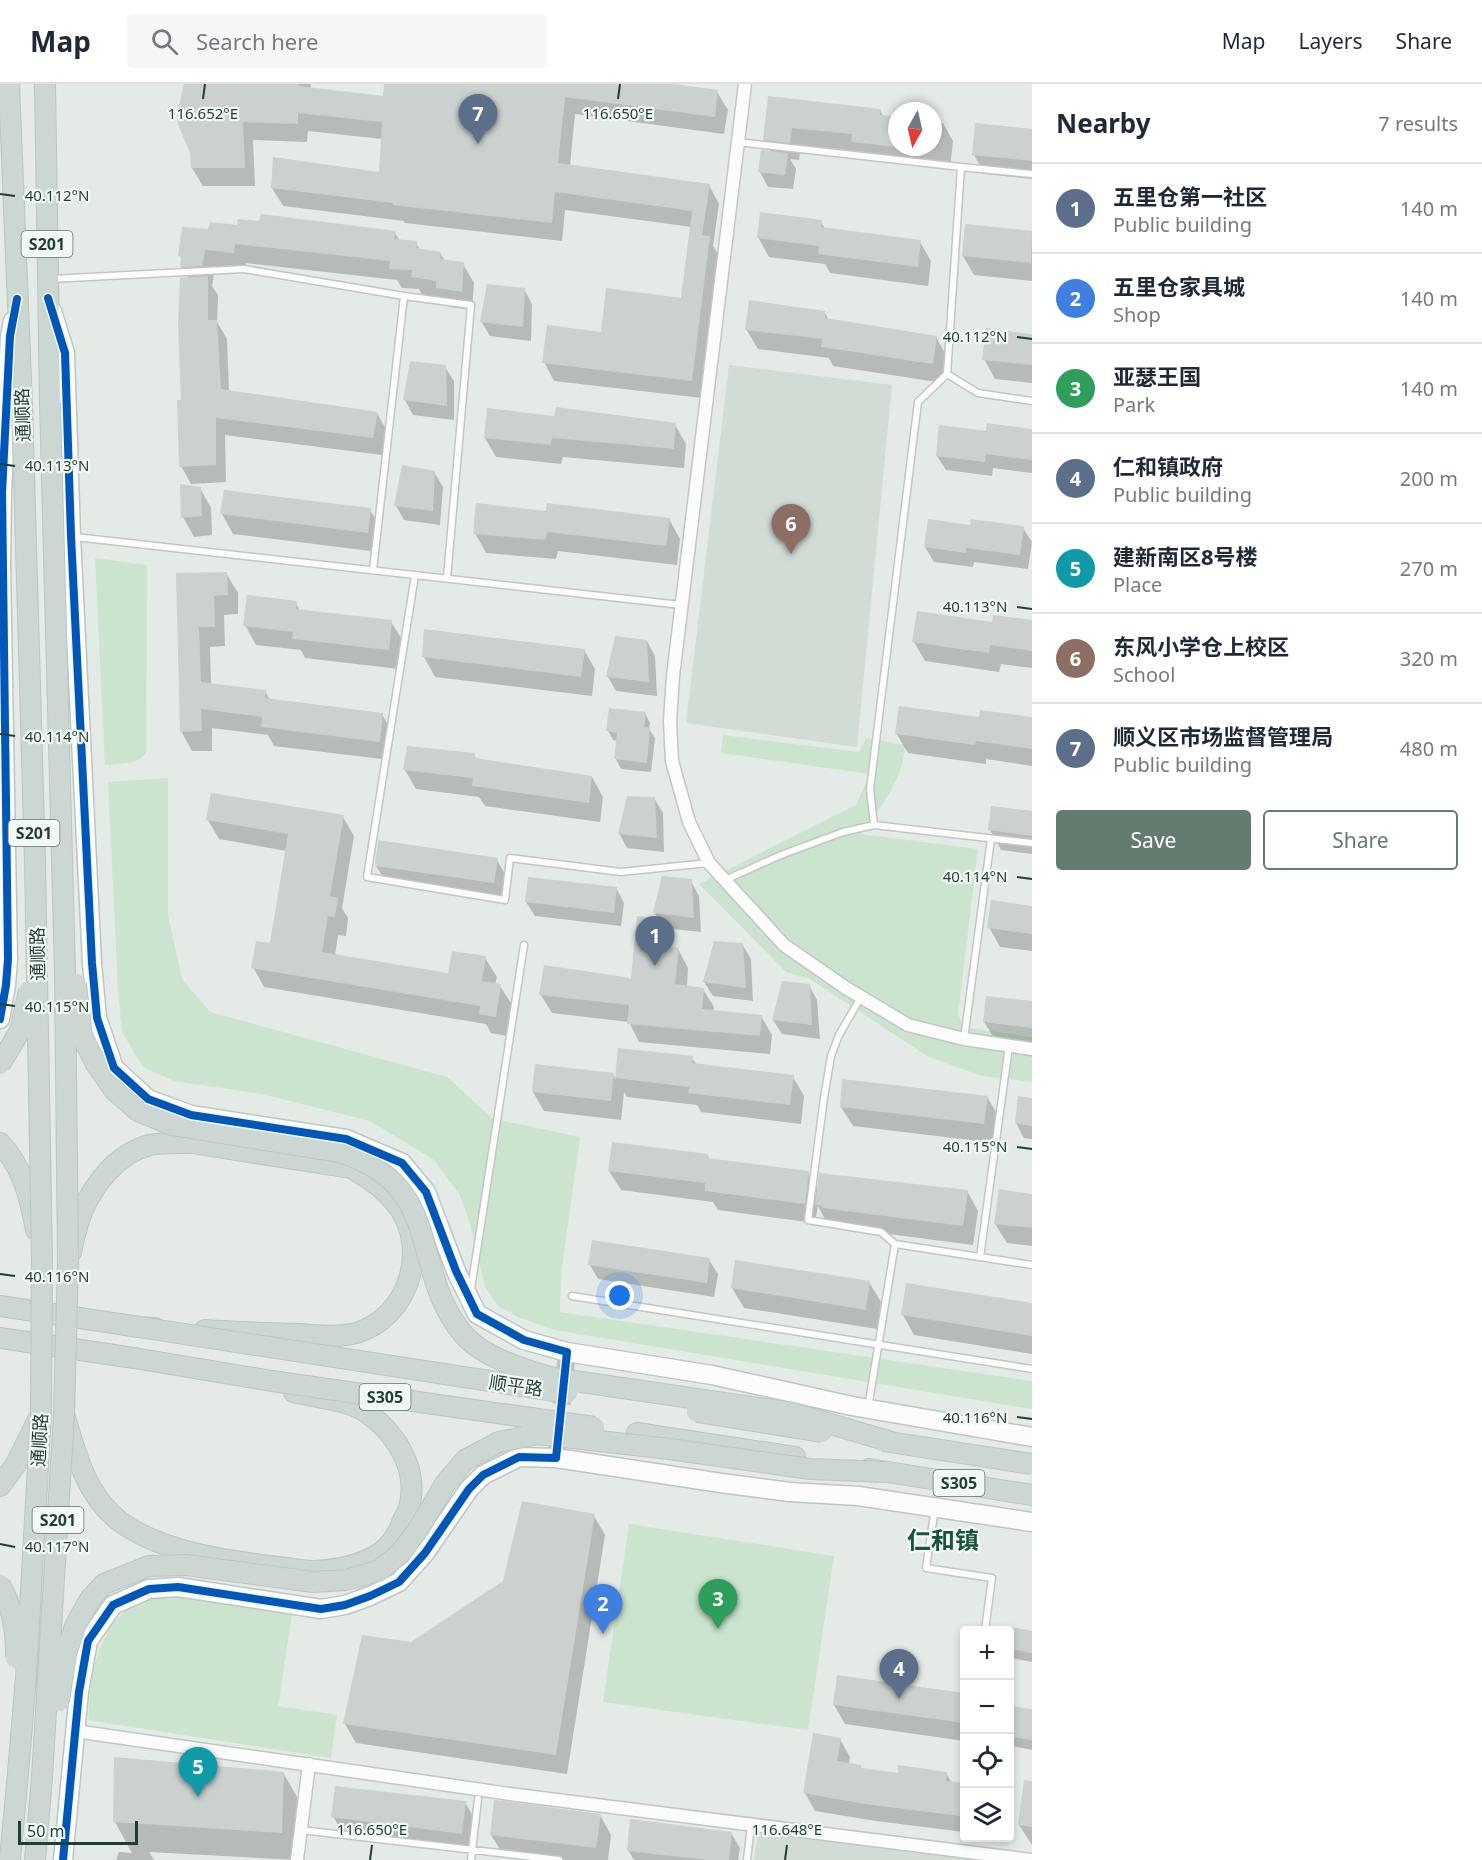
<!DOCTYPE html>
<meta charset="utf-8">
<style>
body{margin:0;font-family:"Noto Sans","Noto Sans SC",sans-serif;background:#f6f6f7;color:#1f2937}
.controls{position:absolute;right:18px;bottom:18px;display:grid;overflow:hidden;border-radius:6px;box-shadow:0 3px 9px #0003}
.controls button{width:54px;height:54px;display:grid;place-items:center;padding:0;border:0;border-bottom:2px solid #e0e1e3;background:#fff;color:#1f2937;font:30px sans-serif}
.compass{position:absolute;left:888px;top:18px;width:54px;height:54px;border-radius:50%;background:#fff;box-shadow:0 3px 9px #0003;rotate:188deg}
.scale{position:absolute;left:18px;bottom:15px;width:120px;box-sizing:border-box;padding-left:6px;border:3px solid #1f3f31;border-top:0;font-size:16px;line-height:21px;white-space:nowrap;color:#1f3f31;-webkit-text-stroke:4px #f2f9f4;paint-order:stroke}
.you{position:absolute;left:620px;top:1212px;width:21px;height:21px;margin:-15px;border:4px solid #fff;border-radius:50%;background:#1a73e8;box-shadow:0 0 0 9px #1a73e833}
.badge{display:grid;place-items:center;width:39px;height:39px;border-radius:50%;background:#647b70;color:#fff;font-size:20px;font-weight:700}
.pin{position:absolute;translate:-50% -50px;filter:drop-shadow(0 2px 3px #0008)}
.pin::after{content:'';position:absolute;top:32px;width:21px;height:18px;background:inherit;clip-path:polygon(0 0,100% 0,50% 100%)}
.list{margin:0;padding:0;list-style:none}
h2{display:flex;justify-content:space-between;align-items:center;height:78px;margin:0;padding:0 24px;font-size:26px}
h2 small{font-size:20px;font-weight:400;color:#747a83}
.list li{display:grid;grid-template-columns:39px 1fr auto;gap:18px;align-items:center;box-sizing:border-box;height:90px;padding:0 24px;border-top:2px solid #e0e1e3}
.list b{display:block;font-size:22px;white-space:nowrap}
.list p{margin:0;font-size:20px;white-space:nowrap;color:#747a83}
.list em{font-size:20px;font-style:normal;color:#747a83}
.actions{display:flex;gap:12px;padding:18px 24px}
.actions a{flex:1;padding:14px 0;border:2px solid #647b70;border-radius:6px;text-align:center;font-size:21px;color:#647b70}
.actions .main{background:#647b70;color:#fff}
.icon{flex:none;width:33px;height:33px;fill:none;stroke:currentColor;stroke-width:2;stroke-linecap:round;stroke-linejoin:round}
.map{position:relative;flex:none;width:1032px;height:1776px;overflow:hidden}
header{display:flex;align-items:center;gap:36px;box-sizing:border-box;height:84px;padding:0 30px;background:#fff;border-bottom:2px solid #e0e1e3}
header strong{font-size:28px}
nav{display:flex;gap:33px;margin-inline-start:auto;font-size:21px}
.search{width:420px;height:54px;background:#f6f6f7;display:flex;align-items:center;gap:15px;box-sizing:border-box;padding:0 21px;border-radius:6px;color:#747a83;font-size:22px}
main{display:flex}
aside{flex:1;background:#fff}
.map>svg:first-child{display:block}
.built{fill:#d1dcd5}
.green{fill:#cbe4ce}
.shadow{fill:#0003}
.building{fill:#cad1ce}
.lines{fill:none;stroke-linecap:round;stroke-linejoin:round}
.secondary-tunnel{stroke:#bdc8c2;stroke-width:18;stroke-dasharray:18 9;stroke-linecap:butt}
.lane-casing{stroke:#c1c7c3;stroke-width:9}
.street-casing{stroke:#c1c7c3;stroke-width:15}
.secondary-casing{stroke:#bdc6c2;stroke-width:21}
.primary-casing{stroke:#bcc6c1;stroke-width:22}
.lane{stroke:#fbfcfb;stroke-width:6}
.street{stroke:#fbfcfb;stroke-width:12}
.secondary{stroke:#fbfcfb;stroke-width:18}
.primary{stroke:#ccd6d2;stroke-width:20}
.primary-bridge-casing{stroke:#bcc6c1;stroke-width:22;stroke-linecap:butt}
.primary-bridge{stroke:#ccd6d2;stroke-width:20}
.cycleway-casing{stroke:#f2f9f4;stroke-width:11}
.cycleway{stroke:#0057b8;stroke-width:8}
.ticks{fill:none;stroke:#1f3f31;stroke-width:2}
.labels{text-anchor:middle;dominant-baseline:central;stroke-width:4.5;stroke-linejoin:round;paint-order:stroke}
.shield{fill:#f2f9f4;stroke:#5e776c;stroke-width:1.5}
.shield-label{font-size:16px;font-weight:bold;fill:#1f3f31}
.street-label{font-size:18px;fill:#1f3f31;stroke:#f2f9f4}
.district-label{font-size:24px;font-weight:bold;fill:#19543b;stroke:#f2f9f4}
.ticks-label{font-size:15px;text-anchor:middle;fill:#1f3f31;stroke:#f2f9f4;stroke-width:4.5;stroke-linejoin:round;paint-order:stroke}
</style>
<header>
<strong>Map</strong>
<div class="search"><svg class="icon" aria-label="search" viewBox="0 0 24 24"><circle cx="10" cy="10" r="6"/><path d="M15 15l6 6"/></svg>Search here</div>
<nav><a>Map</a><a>Layers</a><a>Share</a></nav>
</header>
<main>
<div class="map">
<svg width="1032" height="1776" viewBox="0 0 1032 1776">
<rect width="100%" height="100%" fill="#e4eae6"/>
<path class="built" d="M729,281L892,301L857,663L686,639Z
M758,1747L987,1776H754Z"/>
<path class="green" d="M95,474L147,481L146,670L135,678L105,681Z
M723,651L859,668L866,654L905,661C903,697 881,722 860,750L978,765L958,930L963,943L1032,953V998L982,992L927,972L810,895L786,888L699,800L856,721L870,690L721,669Z
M168,694V831L182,895L210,928L447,993L493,1035L580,1053L561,1191L560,1228L1032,1297V1325L554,1246L518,1233L498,1222L485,1203L471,1143L460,1111L433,1075L370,1037L262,1010L174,997L143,983L122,948L118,905L108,698Z
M629,1440L834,1472L808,1646L603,1618Z
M166,1510L292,1531L278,1622L337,1631L331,1674L88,1636L92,1588L100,1564L111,1541L133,1519Z"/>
<path class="shadow" d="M185,0H311L310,5L385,14V0H661L717,8L728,26L724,50L575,30L570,82L709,101L719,120L713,162L719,172L702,314L554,297L544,278L602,250L683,215L692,143L565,126L562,157L405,139L404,137L283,122L272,104L380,90L382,55L308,47L307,58L253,56L255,102H203L192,84Z
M769,14L880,26L884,33L897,34V63H933V38L943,39L953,57L950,85L887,78L883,70L801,61L799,76L790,75L796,85L793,105L768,103L760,88L772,69L764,55Z
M1032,47V95L985,90L974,71Z
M821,138L825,145L920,158L931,177L928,202L830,189L825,180L769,173L758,153Z
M966,142L1032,148V197L974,191L963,172Z
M238,143L395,149L400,157L416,159L420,166L440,169L445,177L463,180L474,199L472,226L449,223L444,215L423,213L419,205L402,204L397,196L246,179L245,188L215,185L212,202L218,211L217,238L227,255L229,308L377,329L387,347L382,371L225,351L226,398L191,400L181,382L189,195L182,183V176L180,172L209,146Z
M524,205L532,220L531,257L490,252L481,237Z
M824,228L829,236L936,253L947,273L943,299L833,282L829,274L758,265L746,245Z
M1032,251V299L995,295L984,275Z
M445,283L454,297V336L413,331L405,316Z
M555,333L675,341L686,360L684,384L563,373L561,380L496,373L485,354Z
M1032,346V389L993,384L992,392L946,386L937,372L987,349Z
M434,388L443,403L440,441L404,436L396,422Z
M200,404L211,424L212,451L194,453L183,433Z
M370,426L382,445L379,468L233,450L222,430Z
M669,435L680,455L677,481L558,467L556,475L486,469L475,449Z
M972,442L1023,444L1032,458L1028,485L974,478L973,483L934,478L925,463Z
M226,489L238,509V530L224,531L225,562L210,563L211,600L265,607L270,616L382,630L393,650L390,676L274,662L268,651L212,644V667H192L181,647L178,490Z
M296,519L300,527L391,538L403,557L399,585L305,574L301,566L256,561L245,541Z
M1032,538V584L1001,580L999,588L925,577L914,558L993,540Z
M647,557L655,572L657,612L616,607L608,593Z
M584,566L595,585L592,612L435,593L424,573Z
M645,629L650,639L649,645L655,654L651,688L621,685L616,675L618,657L613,656L608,647Z
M980,635H1032V682L986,675V680L908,669L896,649Z
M474,671L477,676L592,693L603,713L600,738L485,722L479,713L416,705L405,686Z
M654,714L663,729L664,768L627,764L619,749Z
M1032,728V770L1001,766L990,746Z
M343,733L354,752L342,824L348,834L346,852L338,851L335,872L449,891L485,874L497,893L495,901L500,902L512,921L507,952L491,949L486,940L264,903L253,883L271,861L287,767L219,755L208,736Z
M497,776L505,790L502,813L385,796L376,782Z
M663,793L691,797L699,812L701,848L663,844L655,829Z
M616,804L624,819L621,842L535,832L526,818Z
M1032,823V867L1000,863L989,843Z
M652,835L663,854L662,864L678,865L688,884L687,903L703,905L714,923L713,928L761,932L772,951L770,970L639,958L629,938L552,929L541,911L633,896Z
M742,860L751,875L753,917L713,912L704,898Z
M809,901L817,916L820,955L782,950L773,936Z
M1032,919V962L996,957L984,938Z
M619,965L692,974L697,981L793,993L804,1012L801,1040L701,1028L697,1021L627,1013L624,1008L621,1036L544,1027L533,1008L613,990L616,996Z
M987,1013L999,1033L995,1059L853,1042L841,1023Z
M1032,1015V1055L1024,1054L1016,1039Z
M707,1071L710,1076L808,1089L819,1107H967L978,1127L973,1161L835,1143L828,1141L818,1122L815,1139L718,1126L713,1118L621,1106L609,1087Z
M1032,1112V1162L1007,1159L995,1140Z
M709,1176L718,1190L714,1213L598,1195L590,1181Z
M869,1198L881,1218L877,1245L744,1224L732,1204Z
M1032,1221V1270L914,1251L903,1231Z
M594,1432L605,1451L567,1690L356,1659L345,1640L411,1559L505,1498Z
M997,1543L1032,1548V1578L1010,1574V1546H997Z
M838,1593L964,1610V1657L845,1640L834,1621Z
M1010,1623L1032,1627V1666L1012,1662L1010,1658Z
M840,1655L850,1673L849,1680L860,1682L863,1686L899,1691L946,1689L952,1699L964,1701V1748L876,1737L815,1727L805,1709Z
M284,1690L300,1718L298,1776L149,1768L154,1776H116L119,1768L132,1769L115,1738Z
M1032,1700V1761L1019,1741Z
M465,1718L476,1738L473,1768L344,1752L333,1732Z
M600,1731L611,1751L608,1776H550L503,1770L491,1751Z
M731,1749L740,1764L738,1776H634L628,1766Z"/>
<path class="building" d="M184,0H299V2L383,12L384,0H672L718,6L715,33L565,13L558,79L710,100L702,151L710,152L692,297L542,279L547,241L601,248L606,204L681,214L692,127L555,108L552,139L393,121V119L271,104L273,73L379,88L382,38L298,29V40L243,38L245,84H191L190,69L178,40V27Z
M768,12L881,25L880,31L897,33V63L851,58L852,50L792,44L790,59L763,56Z
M975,39L1032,45V77L972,71Z
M761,66L788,69L785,91L758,88Z
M760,128L822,136L821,143L921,156L918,183L818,170L819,162L757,154Z
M261,130L396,147L394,155L417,157L416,164L441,168L440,175L464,178L462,208L436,204V197L411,193L412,186L389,185L390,177L235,160L234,169L205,166L202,182L180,183L181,172H178L182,143L208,145L210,138L237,141L238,135L259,137Z
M965,140L1032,147L1031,179L962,172Z
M208,192V236H217L221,305L378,328L373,354L216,334V381L179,383L177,316H181L178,238L180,194Z
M487,200L525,204L523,243L480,238Z
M749,216L825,227V234L937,252L933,280L821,263L822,255L745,246Z
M986,244L1032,250V281L982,276Z
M410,277L446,281L447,322L403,316Z
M556,323L676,339L674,365L552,354L551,361L484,354L487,324L554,332Z
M987,339L1032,345V376L986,370L985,378L936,372L939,341L986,347Z
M402,381L435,387L433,427L394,422Z
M180,400L201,403L202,432L181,434Z
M224,406L371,424L368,449L220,430Z
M476,419L546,427L547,419L670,434L666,462L547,448L545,456L473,450Z
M928,435L970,441L971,435L1024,442L1020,471L966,464V469L924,463Z
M227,488L228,511L214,512L215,543H199L201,598L266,606L265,614L383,629L380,658L261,643L262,633L201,625L202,647L180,648L176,489Z
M247,511L297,517L296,525L392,536L389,566L292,555L293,548L243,542Z
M917,527L992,538L993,531L1032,536V567L990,561L989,569L912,558Z
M424,545L585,565L581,593L422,573Z
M615,552L647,556L649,598L606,593Z
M899,622L979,633L980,626L1032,633V665L976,657L975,661L895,650Z
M609,624L646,628L644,643L650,644L647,679L614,675L617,649L606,647Z
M407,662L475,669V674L592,692L589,719L472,702L473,694L403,686Z
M211,709L344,731L330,812L338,814L335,833L328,832L322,868L448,889L452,867L486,872L482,897L501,900L496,933L479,930L480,922L251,884L256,857L270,859L288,750L206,736Z
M627,712L655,713L657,754L618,750Z
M991,722L1032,727V752L988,746Z
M378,756L498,774L494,799L375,782Z
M662,792L692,795L694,834L653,829Z
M528,793L617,803L614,829L525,818Z
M991,816L1032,822V850L987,844Z
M637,832L653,834L651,861L679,864L675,900L704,904L702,925L762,931L760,952L627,940L629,921L539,911L544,881L631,894Z
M714,857L743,859L746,904L703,898Z
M782,897L810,900L812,941L772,936Z
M986,912L1032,917V944L983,938Z
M618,964L693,972L692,979L794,991L790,1021L688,1009L689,1003L615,994Z
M535,980L614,989L611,1017L532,1008Z
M842,995L988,1012L984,1040L840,1023Z
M1018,1012L1032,1014V1042L1015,1039Z
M612,1058L708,1070L707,1074L809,1087L805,1120L705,1107V1099L608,1087Z
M819,1089L968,1106L963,1142L822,1124L823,1122L815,1121Z
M999,1105L1032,1110V1144L994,1140Z
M592,1156L710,1174L707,1199L588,1181Z
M735,1176L870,1197L866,1226L731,1204Z
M906,1199L1032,1219V1252L901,1231Z
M522,1417L595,1430L556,1671L343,1640L362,1551L411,1558L503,1497Z
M1010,1543L1032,1547V1569L1010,1565Z
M837,1591L964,1609V1639L833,1621Z
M1010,1622L1032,1625V1656L1010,1653Z
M813,1649L841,1654L837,1677L861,1681V1684L898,1689V1681L947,1688L946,1697L964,1699L960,1732L865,1720L803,1709Z
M114,1673L284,1688L282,1749L113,1738Z
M1024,1696L1032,1697V1743L1018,1741Z
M335,1702L466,1717L462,1750L331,1733Z
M494,1716L601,1730L596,1764L490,1751Z
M630,1735L732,1748L729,1776H708L627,1767Z"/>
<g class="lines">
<path class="secondary-tunnel" d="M556,1374L567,1268"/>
<g class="lane-casing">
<path id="lane" d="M737,58L961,83L947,290L918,318L870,705L874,741
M961,83L1032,90
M50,195L244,185L404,212L471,221L447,494
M947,290L978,309L1032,317
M75,453L681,521
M373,486L404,212
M415,491L367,793L505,816L510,774L621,788L708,779
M725,796L781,771L843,748L874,741L1032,759
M861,913L839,951L831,972L824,1014L808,1136L881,1148L895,1160L868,1324
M964,955L991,755
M895,1160L1032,1181
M980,1173L1009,962
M471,1205L524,861
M572,1212L1032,1285
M935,1424L926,1484L992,1494L985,1546
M301,1746L559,1776
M471,1776L478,1715
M747,1776L751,1741"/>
</g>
<g class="street-casing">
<path id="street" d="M745,0L673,592L670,638L672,677L689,738L709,779L784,861L846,904L908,941L964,955L1032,965
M75,1647L517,1711L1032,1776
M297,1776L309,1680"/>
</g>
<g class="secondary-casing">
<path id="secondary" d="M52,227L65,269L71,452L92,879L97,934L114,984L148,1015L191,1031L346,1055L402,1079L426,1108L456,1187L477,1230L524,1256L567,1268L712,1291L852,1322L1032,1353
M0,935L6,901L8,875L1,481L2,408L10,252L13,237
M63,1776L79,1608L88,1557L113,1521L149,1505L178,1503L321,1525L345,1521L370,1512L399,1498L425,1469L469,1405L483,1391L519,1373L556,1374L721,1399L790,1408L858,1412L1032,1438"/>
</g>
<g class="primary-casing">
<path id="primary" d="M9,0L22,320
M45,0L50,319
M0,1059C23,1083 30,1114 36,1146
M71,1168C74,1155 77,1140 82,1128C94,1099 118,1069 150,1061C164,1058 178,1059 192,1059L351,1084C370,1095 387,1106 400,1125C429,1169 407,1234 356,1249C337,1254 316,1251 297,1250C266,1249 236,1248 205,1246
M0,1222L139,1243L155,1244
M0,1254L134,1274
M65,1333C76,1371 86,1410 118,1436C159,1468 228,1477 278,1483C290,1484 303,1487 314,1487C336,1486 362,1481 380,1469C391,1461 399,1448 403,1436C406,1431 409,1425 410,1419C418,1383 394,1346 364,1327C346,1316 315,1313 294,1308
M637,1349L795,1373
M869,1385L1032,1411
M0,1402L16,1380L41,1330
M10,1776L18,1689
M35,1776L42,1693"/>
</g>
<use href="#lane" class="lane"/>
<use href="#street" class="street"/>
<use href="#secondary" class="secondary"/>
<use href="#primary" class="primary"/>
<g class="primary-bridge-casing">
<path id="primary-bridge" d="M76,900L82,952L96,980L115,1007L138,1027L172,1041L339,1068C447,1101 408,1186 464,1251C484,1274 526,1286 554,1294L793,1329L895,1359
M0,980L20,947L29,907
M139,1243L567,1309
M134,1274L272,1297L594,1343
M697,1328L822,1348
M883,1357L1032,1380
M0,1501C12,1521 17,1550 16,1574
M59,1617L66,1570L75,1542L90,1515L104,1500L149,1482L186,1481L313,1498L346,1496L378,1487L400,1470L419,1444L445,1400L465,1376L499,1358L538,1350L669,1365L810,1385L885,1388
M18,1689L26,1593L41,1330L42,1177L35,779L22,320
M42,1693L64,1330L68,1178L65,888L50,319"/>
</g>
<use href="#primary-bridge" class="primary-bridge"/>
<g class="cycleway-casing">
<path id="cycleway" d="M48,214L65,269L71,452L92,879L97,934L114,984L148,1015L191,1031L346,1055L402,1079L426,1108L456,1187L477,1230L524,1256L567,1268L556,1374L519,1373L483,1391L469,1405L425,1469L399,1498L370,1512L345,1521L321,1525L178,1503L149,1505L113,1521L88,1557L79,1608L63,1776
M0,935L6,901L8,875L2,408L10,252L17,215"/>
</g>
<use href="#cycleway" class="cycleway"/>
</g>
<path class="ticks" d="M203,15L205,0M618,15L620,0M0,110L15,112M1017,253L1032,255M0,380L15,382M1017,523L1032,525M0,650L15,652M1017,793L1032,795M0,920L15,922M1017,1063L1032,1065M0,1190L15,1192M1017,1333L1032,1335M0,1460L15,1463M370,1776L372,1761M785,1776L787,1761"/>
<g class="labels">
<g class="shield">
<rect x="21.5" y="147" width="51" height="26" rx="4.5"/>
<rect x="8.5" y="736" width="51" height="26" rx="4.5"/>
<rect x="359.5" y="1300" width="51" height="26" rx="4.5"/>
<rect x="933.5" y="1386" width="51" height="26" rx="4.5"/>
<rect x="32.5" y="1423" width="51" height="26" rx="4.5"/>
</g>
<g class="shield-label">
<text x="47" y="160">S201</text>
<text x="34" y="749">S201</text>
<text x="385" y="1313">S305</text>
<text x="959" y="1399">S305</text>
<text x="58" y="1436">S201</text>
</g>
<g class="street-label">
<text transform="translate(22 331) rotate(-92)">通顺路</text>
<text transform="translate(37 870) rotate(-91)">通顺路</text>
<text transform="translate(516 1301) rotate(8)">顺平路</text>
<text transform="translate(39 1356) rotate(-87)">通顺路</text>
</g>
<g class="district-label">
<text x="943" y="1455">仁和镇</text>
</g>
</g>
<g class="ticks-label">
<text x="203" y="35">116.652°E</text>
<text x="618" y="35">116.650°E</text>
<text x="57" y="117">40.112°N</text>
<text x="975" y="258">40.112°N</text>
<text x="57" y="387">40.113°N</text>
<text x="975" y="528">40.113°N</text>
<text x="57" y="658">40.114°N</text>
<text x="975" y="798">40.114°N</text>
<text x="57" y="928">40.115°N</text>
<text x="975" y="1068">40.115°N</text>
<text x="57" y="1198">40.116°N</text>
<text x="975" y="1339">40.116°N</text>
<text x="57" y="1468">40.117°N</text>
<text x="372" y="1751">116.650°E</text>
<text x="787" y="1751">116.648°E</text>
</g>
</svg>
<div class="controls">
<button>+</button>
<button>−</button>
<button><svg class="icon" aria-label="locate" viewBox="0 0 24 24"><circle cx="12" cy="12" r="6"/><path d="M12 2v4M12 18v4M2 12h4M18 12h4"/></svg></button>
<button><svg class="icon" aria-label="layers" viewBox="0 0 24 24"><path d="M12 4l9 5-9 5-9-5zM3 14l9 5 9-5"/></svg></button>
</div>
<svg class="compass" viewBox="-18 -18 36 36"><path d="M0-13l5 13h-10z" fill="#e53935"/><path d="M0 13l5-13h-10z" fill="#747a83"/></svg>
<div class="scale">50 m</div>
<div class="you"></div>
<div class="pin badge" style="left:655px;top:882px;background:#5c6f8a">1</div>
<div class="pin badge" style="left:603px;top:1550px;background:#3f7fe0">2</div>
<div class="pin badge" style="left:718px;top:1545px;background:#2e9e5b">3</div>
<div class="pin badge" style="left:899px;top:1615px;background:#5c6f8a">4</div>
<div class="pin badge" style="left:198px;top:1713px;background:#0f9aa8">5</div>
<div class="pin badge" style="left:791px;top:470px;background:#8d6e63">6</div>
<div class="pin badge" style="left:478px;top:60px;background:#5c6f8a">7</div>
</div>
<aside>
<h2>Nearby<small>7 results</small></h2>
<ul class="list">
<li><span class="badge" style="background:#5c6f8a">1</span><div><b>五里仓第一社区</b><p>Public building</p></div><em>140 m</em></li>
<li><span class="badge" style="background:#3f7fe0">2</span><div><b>五里仓家具城</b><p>Shop</p></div><em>140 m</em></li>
<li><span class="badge" style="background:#2e9e5b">3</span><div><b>亚瑟王国</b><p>Park</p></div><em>140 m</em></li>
<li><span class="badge" style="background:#5c6f8a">4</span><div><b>仁和镇政府</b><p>Public building</p></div><em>200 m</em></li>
<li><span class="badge" style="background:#0f9aa8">5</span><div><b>建新南区8号楼</b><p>Place</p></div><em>270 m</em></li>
<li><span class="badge" style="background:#8d6e63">6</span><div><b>东风小学仓上校区</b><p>School</p></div><em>320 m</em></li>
<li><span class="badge" style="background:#5c6f8a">7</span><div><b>顺义区市场监督管理局</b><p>Public building</p></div><em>480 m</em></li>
</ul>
<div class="actions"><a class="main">Save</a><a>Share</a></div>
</aside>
</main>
